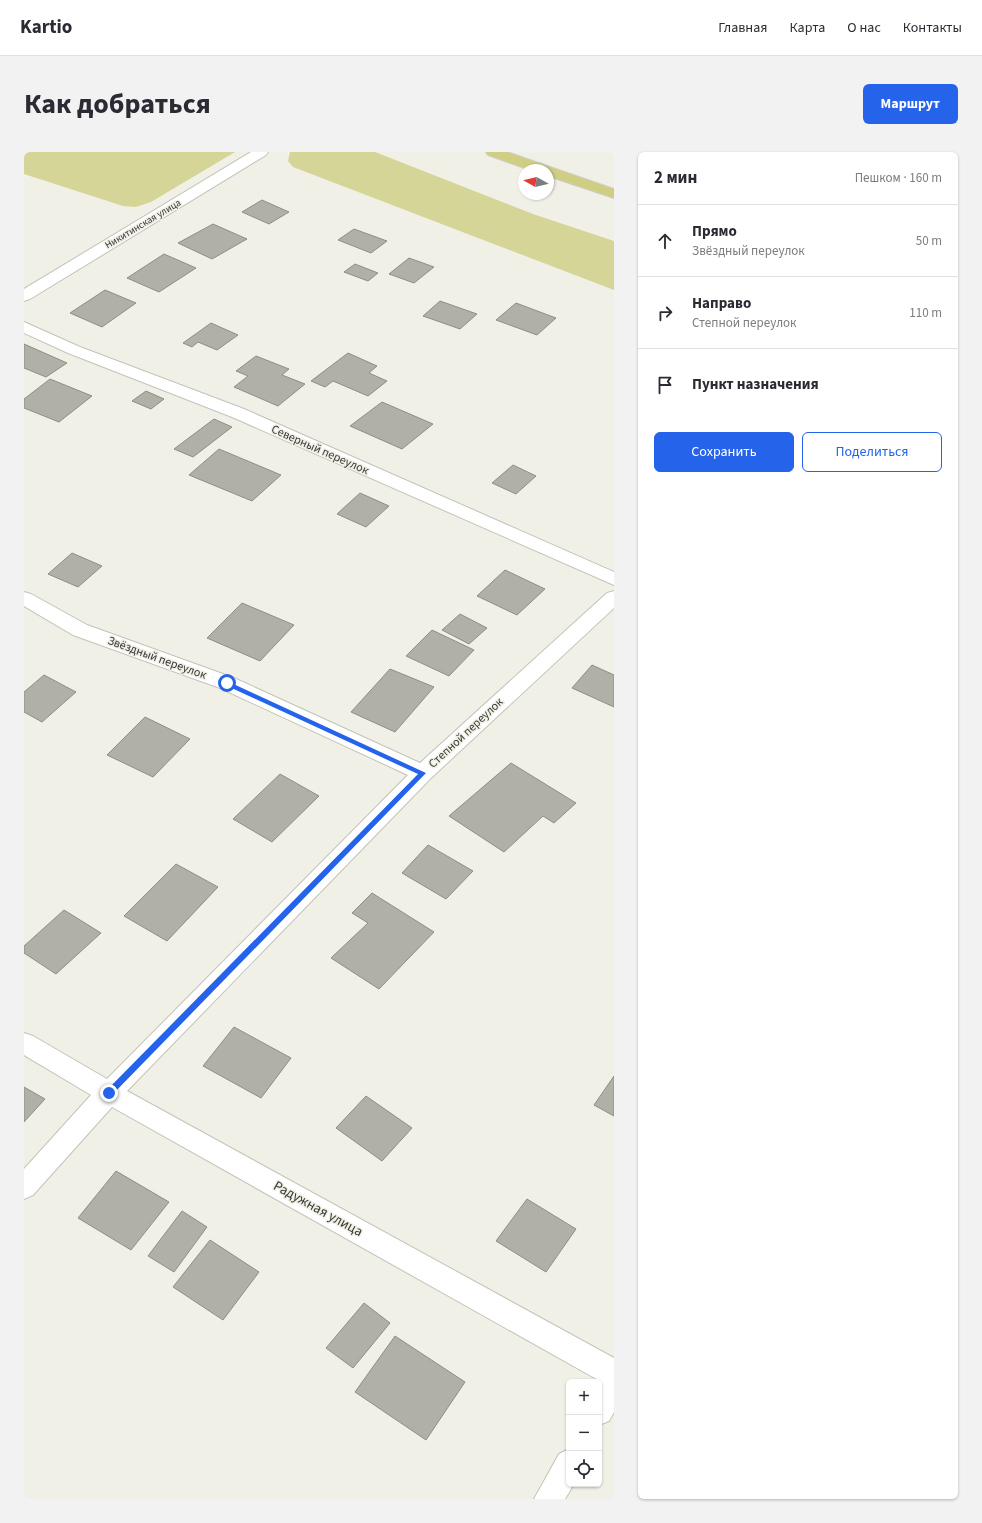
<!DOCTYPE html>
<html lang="ru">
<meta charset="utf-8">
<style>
body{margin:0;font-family:"Source Sans 3",sans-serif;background:#f2f2f3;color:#2b2b33}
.controls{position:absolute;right:12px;bottom:12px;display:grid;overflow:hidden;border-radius:6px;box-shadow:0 1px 3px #0004}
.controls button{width:36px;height:36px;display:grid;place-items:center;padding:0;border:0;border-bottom:1px solid #e1e1e2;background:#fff;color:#2b2b33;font:20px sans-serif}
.compass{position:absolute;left:494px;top:12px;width:36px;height:36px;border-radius:50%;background:#fff;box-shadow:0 1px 3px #0004;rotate:278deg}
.stop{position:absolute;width:12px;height:12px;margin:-9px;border:3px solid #2563eb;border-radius:50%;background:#fff}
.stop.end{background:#2563eb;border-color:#fff;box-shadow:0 1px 4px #0008}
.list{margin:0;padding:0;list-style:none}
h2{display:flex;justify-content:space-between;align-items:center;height:52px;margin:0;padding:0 16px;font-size:17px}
h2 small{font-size:13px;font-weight:400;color:#7c7c81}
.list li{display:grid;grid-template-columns:26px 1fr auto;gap:12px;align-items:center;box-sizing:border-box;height:72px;padding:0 16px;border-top:1px solid #e1e1e2}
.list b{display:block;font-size:15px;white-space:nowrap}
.list p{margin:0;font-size:13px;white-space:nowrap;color:#7c7c81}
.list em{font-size:13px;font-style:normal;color:#7c7c81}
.actions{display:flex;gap:8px;padding:12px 16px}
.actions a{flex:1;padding:9px 0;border:1px solid #2563eb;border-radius:6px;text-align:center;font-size:14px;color:#2563eb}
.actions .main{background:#2563eb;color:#fff}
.icon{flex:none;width:22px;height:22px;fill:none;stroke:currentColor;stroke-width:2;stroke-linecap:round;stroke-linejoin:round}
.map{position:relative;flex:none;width:590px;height:1347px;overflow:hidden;border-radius:6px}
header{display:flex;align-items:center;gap:24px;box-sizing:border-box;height:56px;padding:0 20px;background:#fff;border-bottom:1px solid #e1e1e2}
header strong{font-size:19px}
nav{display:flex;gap:22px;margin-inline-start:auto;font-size:14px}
.intro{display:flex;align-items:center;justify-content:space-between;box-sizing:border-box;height:96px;padding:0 24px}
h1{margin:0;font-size:28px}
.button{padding:10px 18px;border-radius:6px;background:#2563eb;color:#fff;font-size:14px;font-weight:700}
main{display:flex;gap:24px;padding:0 24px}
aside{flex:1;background:#fff;border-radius:6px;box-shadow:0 1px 3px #0004}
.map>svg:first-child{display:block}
.green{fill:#d5d598}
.building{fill:#b0b0a7;stroke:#8e8e85}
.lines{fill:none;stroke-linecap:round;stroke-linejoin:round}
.minor-casing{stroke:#c3c3ba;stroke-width:2}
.major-casing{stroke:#cfcfcf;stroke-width:2}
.minor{fill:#fff;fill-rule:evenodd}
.major{fill:#d0ce83;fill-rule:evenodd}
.route{fill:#2563eb}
.labels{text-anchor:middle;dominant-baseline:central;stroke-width:3;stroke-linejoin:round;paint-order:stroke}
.far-street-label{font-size:10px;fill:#393935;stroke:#f0f0e7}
.street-label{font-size:12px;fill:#393935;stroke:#f0f0e7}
.near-street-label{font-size:14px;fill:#393935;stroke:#f0f0e7}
</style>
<header>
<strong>Kartio</strong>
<nav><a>Главная</a><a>Карта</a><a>О нас</a><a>Контакты</a></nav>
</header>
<div class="intro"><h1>Как добраться</h1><a class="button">Маршрут</a></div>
<main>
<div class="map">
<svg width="590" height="1347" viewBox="0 0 590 1347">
<rect width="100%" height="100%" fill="#f0f0e7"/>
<path class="green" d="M0,0H211L127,50L112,55L99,54L0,22Z
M266,0H351L509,62L590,89V138L269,15L264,9Z"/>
<path class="building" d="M238,48L265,60L245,72L218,60Z
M189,72L223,87L188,107L154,91Z
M330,77L363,89L347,101L314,88Z
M140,102L172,116L135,140L103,126Z
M385,106L410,115L390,131L365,122Z
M331,112L354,121L344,129L320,120Z
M81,138L112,151L78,175L46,161Z
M416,149L453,162L436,177L399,164Z
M492,151L532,166L513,183L472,168Z
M187,171L214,183L193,198L174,190L168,195L159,191Z
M0,192L43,211L22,225L0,216Z
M324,201L353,214L345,221L363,229L344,244L309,229L301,235L287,229Z
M232,204L265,217L258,223L281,232L254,254L210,235L224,224L212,219Z
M26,227L68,244L35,270L0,256V247Z
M122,239L140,247L127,257L108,249Z
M358,250L409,272L378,297L326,274Z
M190,267L208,275L169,305L150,297Z
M195,297L257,323L228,349L165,323Z
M489,313L512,324L492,342L468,331Z
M336,341L365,354L342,375L313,362Z
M48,401L78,414L54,435L24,422Z
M481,418L521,437L493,463L453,444Z
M218,451L270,473L236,509L183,486Z
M436,462L463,476L445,492L418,478Z
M408,478L450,498L425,524L382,504Z
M568,513L590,523V555L548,536Z
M366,517L410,535L371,580L327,560Z
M20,523L52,540L18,570L0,560V540Z
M121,565L166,587L129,625L83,603Z
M487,611L552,651L530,671L519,664L480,700L425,664Z
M256,622L295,644L248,690L209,667Z
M404,693L449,719L422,747L378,721Z
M152,712L194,735L143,789L100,764Z
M348,741L410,780L355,837L307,806L344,771L328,761Z
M40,758L77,781L32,822L0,801V794Z
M210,875L267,906L237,946L179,914Z
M590,924V964L570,953Z
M0,935L21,947L0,970Z
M342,944L388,976L358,1009L312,976Z
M92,1019L145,1050L107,1098L54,1066Z
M503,1047L552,1077L522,1120L472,1089Z
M158,1059L183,1075L150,1120L124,1104Z
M186,1088L235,1120L199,1168L149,1135Z
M340,1151L366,1171L329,1216L302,1196Z
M371,1184L441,1230L402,1288L331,1240Z"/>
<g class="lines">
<g class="minor-casing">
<path id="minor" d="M227,0H244L242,3L6,147L0,149V137Z
M0,170L56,195L220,257L590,420V433L208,265L44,201L0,181Z
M590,439V456L407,626L103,939L590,1206V1260L585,1269L575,1273V1231L576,1229L88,955L9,1043L0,1047V1017L67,943L0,903V881L9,884L83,927L384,623L196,536L49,483L0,454V440L7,442L63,473L210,526L396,611L583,441Z
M545,1297V1332H550L541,1347H510L535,1302Z"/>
</g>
<g class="major-casing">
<path id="major" d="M462,0H483L590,37V46L524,24V18H506L464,3Z"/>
</g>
<use href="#minor" class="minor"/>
<use href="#major" class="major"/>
</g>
<path class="route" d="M203,529L402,621L88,943H82V939L394,622L201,533V530Z"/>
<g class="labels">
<g class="far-street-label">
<text transform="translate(119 72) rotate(-31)">Никитинская улица</text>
</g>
<g class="street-label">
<text transform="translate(296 298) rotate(24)">Северный переулок</text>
<text transform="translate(133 506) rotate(20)">Звёздный переулок</text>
<text transform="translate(442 581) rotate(-43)">Степной переулок</text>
</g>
<g class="near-street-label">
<text transform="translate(294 1057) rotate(29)">Радужная улица</text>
</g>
</g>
</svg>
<div class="controls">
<button>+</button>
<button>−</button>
<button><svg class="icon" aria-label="locate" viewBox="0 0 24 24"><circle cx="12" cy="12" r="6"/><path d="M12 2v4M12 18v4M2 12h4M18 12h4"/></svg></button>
</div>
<svg class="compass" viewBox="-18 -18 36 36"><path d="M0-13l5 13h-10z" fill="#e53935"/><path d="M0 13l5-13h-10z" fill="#7c7c81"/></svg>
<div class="stop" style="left:203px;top:531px"></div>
<div class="stop end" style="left:85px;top:941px"></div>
</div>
<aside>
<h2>2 мин<small>Пешком · 160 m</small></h2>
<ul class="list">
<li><svg class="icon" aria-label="ahead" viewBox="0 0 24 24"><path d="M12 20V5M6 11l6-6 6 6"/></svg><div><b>Прямо</b><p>Звёздный переулок</p></div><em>50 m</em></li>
<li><svg class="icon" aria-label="right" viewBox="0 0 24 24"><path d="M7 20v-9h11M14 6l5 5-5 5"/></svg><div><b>Направо</b><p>Степной переулок</p></div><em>110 m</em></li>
<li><svg class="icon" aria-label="arrive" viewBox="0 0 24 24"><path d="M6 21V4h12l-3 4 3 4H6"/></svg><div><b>Пункт назначения</b></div></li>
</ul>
<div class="actions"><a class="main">Сохранить</a><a>Поделиться</a></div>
</aside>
</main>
